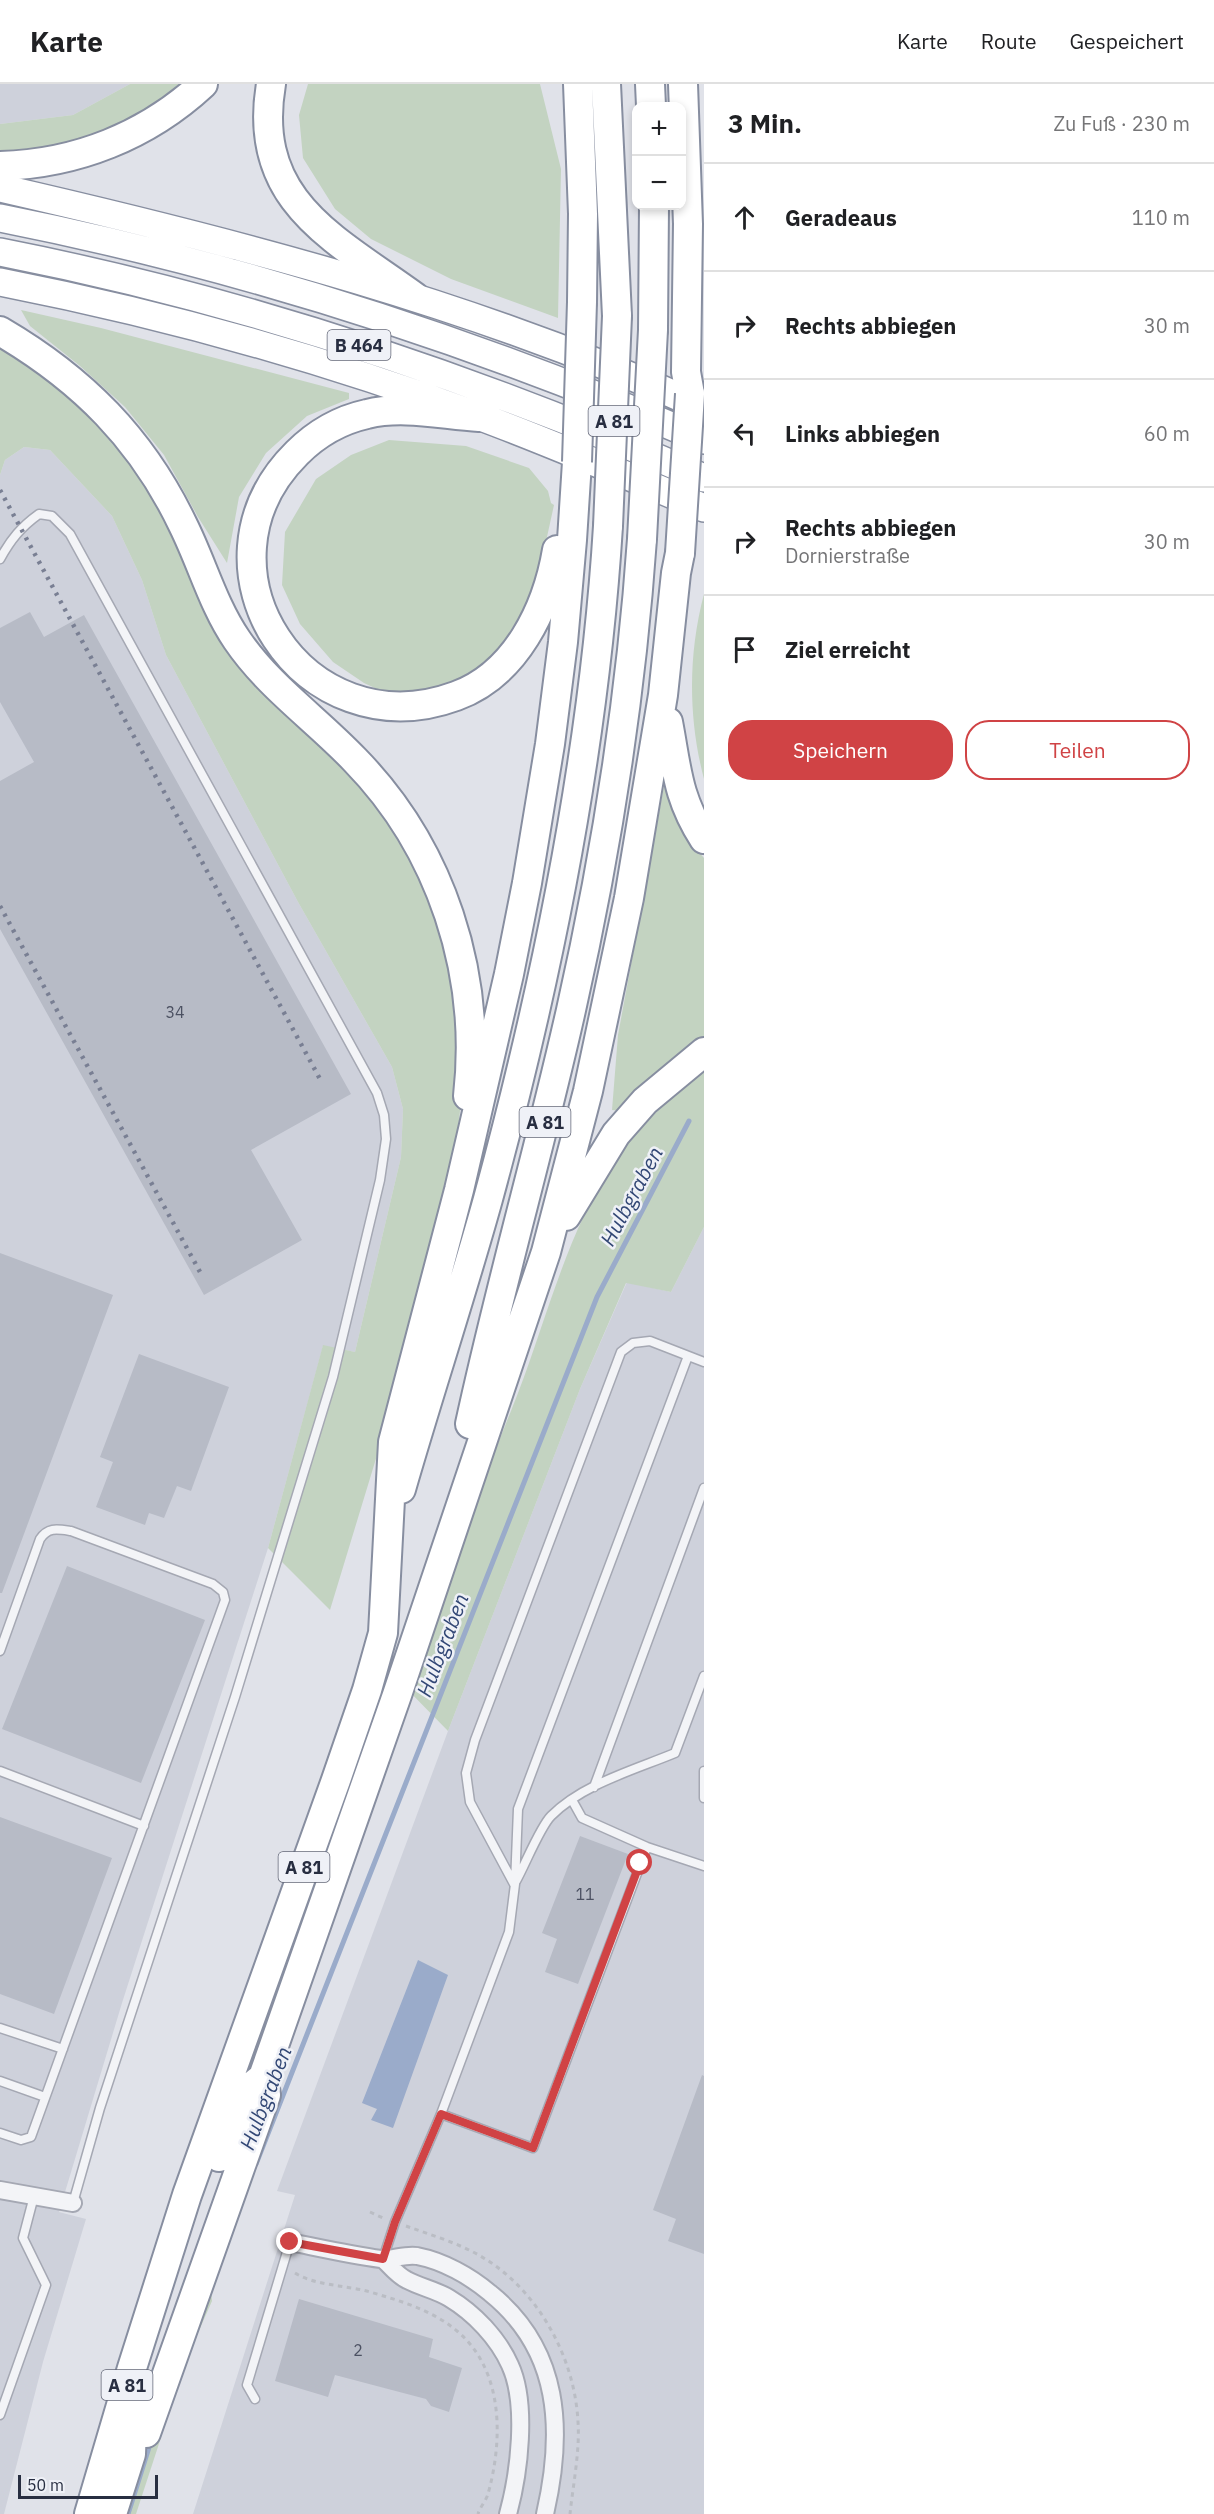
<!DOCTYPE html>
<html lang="de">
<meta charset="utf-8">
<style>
body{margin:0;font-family:"IBM Plex Sans",sans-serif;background:#f6f6f6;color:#202124}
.controls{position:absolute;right:18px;top:18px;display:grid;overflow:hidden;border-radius:12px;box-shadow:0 3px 9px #0003}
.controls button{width:54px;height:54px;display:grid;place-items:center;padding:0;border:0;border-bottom:2px solid #e0e0e0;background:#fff;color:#202124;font:30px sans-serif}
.scale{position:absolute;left:18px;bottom:15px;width:140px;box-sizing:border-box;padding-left:6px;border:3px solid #282e41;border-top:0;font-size:16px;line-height:21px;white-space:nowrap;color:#282e41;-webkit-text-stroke:4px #eff1f7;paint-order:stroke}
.stop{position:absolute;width:18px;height:18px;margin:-14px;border:4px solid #d04345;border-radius:50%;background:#fff}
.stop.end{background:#d04345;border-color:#fff;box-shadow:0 2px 6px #0008}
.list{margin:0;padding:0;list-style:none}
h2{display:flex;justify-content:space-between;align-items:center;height:78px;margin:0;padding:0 24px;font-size:26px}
h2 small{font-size:20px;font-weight:400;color:#757577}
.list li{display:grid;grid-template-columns:39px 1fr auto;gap:18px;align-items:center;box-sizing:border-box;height:108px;padding:0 24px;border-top:2px solid #e0e0e0}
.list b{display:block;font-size:22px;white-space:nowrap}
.list p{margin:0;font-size:20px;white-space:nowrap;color:#757577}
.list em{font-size:20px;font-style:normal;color:#757577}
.actions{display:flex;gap:12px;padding:18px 24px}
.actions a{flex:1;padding:14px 0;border:2px solid #d04345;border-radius:24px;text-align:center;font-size:21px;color:#d04345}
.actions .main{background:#d04345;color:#fff}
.icon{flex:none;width:33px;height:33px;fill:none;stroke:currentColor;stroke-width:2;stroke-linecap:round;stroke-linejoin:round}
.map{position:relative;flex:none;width:704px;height:2430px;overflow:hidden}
header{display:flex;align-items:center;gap:36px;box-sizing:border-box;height:84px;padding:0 30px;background:#fff;border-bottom:2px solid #e0e0e0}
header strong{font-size:28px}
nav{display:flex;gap:33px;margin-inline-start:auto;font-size:21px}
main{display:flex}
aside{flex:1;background:#fff}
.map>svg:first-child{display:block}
.built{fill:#ced1db}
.green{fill:#c3d3c1}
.water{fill:#9aabca}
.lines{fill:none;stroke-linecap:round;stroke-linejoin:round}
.stream{stroke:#9aabca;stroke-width:5}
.building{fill:#b7bbc6}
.service-casing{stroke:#a5a8b3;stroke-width:11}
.minor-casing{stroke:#a5a8b3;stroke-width:20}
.trunk-casing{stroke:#878ea0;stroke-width:30}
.motorway-casing{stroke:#878ea0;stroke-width:32}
.path{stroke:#babdc4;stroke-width:3;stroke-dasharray:4.5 4.5;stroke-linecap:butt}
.service{stroke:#f3f4f7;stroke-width:8}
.minor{stroke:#f3f4f7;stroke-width:16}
.trunk{stroke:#fff;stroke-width:27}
.motorway{stroke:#fff;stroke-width:28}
.rail{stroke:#797f93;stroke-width:4.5;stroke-dasharray:3 6;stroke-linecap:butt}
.motorway-bridge-casing{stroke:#878ea0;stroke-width:32;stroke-linecap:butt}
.motorway-bridge{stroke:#fff;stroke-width:28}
.route{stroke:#d04345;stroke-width:8}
.labels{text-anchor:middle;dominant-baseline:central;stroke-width:5;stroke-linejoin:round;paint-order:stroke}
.number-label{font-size:16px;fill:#4c5162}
.shield{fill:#eff1f7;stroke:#646878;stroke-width:1.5}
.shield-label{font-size:18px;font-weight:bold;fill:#282e41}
.water-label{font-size:21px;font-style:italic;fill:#324775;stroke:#eff1f7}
</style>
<header>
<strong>Karte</strong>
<nav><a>Karte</a><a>Route</a><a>Gespeichert</a></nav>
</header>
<main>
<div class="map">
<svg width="704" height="2430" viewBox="0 0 704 2430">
<rect width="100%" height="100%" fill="#e0e2e9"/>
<path class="built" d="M0,0H130L73,31L0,40Z
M24,363L50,366L112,432L142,496L166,571L298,818L392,983L403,1025L401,1073L355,1268L323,1262L268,1464L122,1919L59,2128L86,2135L43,2278L4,2430H0V391L5,376Z
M704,1143V2430H193L295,2111L277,2107L448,1647L580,1305L627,1198L671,1208Z"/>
<path class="green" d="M130,0H193L129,44L0,77V40L73,31Z
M308,0H540L561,85L558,234L451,195L371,155L335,125L303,74L299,31Z
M21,226L101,244L349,309V315L307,332L266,369L239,413L227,479L198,433L164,371L125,323L80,282L30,242Z
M0,260L40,284L102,339L144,390L196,500L349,684L407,760L452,877L461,1017L455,1075L385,1345L330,1526L268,1464L323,1261L355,1268L401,1073L403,1025L392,983L298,818L166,571L142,496L112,432L50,366L24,363L5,376L0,391Z
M389,356L466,362L529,384L548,407L551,419L554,421L536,503L499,567L460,597L392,612L364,599L333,578L300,540L282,501L285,448L316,395L351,371Z
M704,510V695C688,634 688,570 704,510Z
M667,686L689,757L704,774V955L622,1027L612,1026L618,951Z
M704,985V1143L671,1208L626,1199L580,1305L448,1647L401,1599C440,1502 480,1406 518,1309C548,1231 568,1145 616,1075C640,1040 672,1013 704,985Z
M210,2196L212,2217L187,2274L136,2430H118Z"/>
<path class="water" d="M418,1876L448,1891L393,2044L371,2036L377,2025L362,2019Z"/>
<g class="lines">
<path class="stream" d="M256,2080L597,1213L689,1037
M128,2430L151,2357"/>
</g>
<path class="building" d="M30,528L44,553L84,531L351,1010L251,1066L302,1156L204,1211L0,845V697L34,678L0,618V544Z
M0,1169L113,1211L2,1509H0Z
M139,1270L229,1303L191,1407L177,1402L164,1434L149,1429L145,1441L96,1423L113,1378L100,1373Z
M67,1482L205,1536L141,1699L2,1645Z
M0,1733L112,1774L54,1930L0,1910Z
M580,1752L628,1770L578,1900L545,1888L557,1855L542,1849Z
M702,1991L704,1992V2170L668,2157L676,2135L653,2126Z
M299,2215L433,2255L429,2273L462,2284L449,2328L431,2322L426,2315L335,2291L328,2313L275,2297Z"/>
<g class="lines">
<g class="service-casing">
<path id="service" d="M0,475C11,455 21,443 39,430L52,432L70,450L377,1009L384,1031L386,1055L380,1096L333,1293L235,1613L100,2024L73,2119
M0,1567L40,1455C48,1443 57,1445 71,1447L213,1500L223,1508L225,1516L31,2053L21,2056L0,2049
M0,1687L144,1742
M704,1687V1714
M594,1703L704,1404
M572,1716L582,1734L647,1763L704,1782
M516,1797C525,1781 540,1743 551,1732C583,1700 634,1686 675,1669L704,1592
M514,1800L470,1718L466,1689L475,1656L621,1268L633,1259L650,1257L704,1278
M0,1944L63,1965
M0,1997L45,2013
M441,2030L533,2064L647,1763
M383,2175L395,2138L441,2030L509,1848L515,1800L518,1725L688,1272
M255,2315L247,2301L290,2158
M0,2331L46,2201L23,2154L34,2112"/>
</g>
<g class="minor-casing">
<path id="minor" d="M0,2106L73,2119
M290,2158C320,2164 351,2171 381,2175C392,2176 405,2170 417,2172C443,2177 470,2192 490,2209C561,2266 564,2347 545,2430
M383,2175C390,2182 398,2192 407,2196C420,2203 436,2206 449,2214C474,2229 498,2254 510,2281C528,2320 519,2390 508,2430"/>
</g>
<g class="trunk-casing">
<path id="trunk" d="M0,104C240,159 479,221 704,324
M0,134C243,182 477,258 704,356
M0,168C245,216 476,294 704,394
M0,198C163,230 325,275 481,333C556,361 630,393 704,424"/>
</g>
<g class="motorway-casing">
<path id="motorway" d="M271,0C251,117 334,154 415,213
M578,0L583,130L582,218
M606,0L617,232
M650,0L651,22
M683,0L688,140L686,288L690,310
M0,82C76,80 147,52 203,0
M653,246L654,122
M0,247C82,295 142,355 183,441C202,479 213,521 237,556C269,603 316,635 355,676C441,764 482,889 468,1012
M479,333C443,331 403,321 367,330C340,336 316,350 297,369C182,483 304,668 456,612C516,590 547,525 557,466
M668,638C677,685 677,713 704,755
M566,1132L616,1050L645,1017L704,968
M470,1340C500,1201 540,1064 571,926C606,771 631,613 642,455
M401,1405C429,1308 461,1212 488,1115C548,895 594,669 608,442
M219,2073L247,2006L263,1993L397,1611L546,1168L588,1007L629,814L663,611L676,489L680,469
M146,2349L266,2011L263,1993
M89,2430L132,2284L187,2111L336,1696L367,1606L383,1549L393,1358L459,1106L509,890L527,799L550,660L563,558L572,456L577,378
M112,2430L131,2370L132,2344L140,2317"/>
</g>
<path class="path" d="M370,2128L383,2134
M406,2142C434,2152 465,2161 490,2178C542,2213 575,2277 578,2338C580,2367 573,2401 570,2430
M295,2189C316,2202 346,2201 370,2208C401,2217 432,2226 457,2247C504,2286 503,2356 488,2410C486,2417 480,2423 478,2430"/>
<use href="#service" class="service"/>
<use href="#minor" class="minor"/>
<use href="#trunk" class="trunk"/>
<use href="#motorway" class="motorway"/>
<path class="rail" d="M0,406L320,995
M0,822L200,1188"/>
<g class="motorway-bridge-casing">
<path id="motorway-bridge" d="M577,378L582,218
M608,442L617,232
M642,455L653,246
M680,469L690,310"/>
</g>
<use href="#motorway-bridge" class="motorway-bridge"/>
</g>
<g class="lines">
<path class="route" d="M290,2158L383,2175L395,2138L441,2030L533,2064L640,1779"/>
</g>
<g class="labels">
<g class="number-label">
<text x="175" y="928">34</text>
<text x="585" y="1810">11</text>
<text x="358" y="2266">2</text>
</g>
<g class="shield">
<rect x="327.5" y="246" width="63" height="30" rx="4.5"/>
<rect x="588.5" y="322" width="51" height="30" rx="4.5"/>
<rect x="519.5" y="1023" width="51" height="30" rx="4.5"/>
<rect x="278.5" y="1768" width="51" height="30" rx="4.5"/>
<rect x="101.5" y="2286" width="51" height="30" rx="4.5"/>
</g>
<g class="shield-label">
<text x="359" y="261">B 464</text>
<text x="614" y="337">A 81</text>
<text x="545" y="1038">A 81</text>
<text x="304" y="1783">A 81</text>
<text x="127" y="2301">A 81</text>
</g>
<g class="water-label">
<text transform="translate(631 1112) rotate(-62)">Hulbgraben</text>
<text transform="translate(442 1561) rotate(-69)">Hulbgraben</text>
<text transform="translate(265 2014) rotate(-69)">Hulbgraben</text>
</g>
</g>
</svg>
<div class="controls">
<button>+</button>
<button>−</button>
</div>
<div class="scale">50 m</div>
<div class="stop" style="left:640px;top:1779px"></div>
<div class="stop end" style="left:290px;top:2158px"></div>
</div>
<aside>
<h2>3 Min.<small>Zu Fuß · 230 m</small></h2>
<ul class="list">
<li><svg class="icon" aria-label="ahead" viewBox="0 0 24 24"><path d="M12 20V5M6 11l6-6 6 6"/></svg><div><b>Geradeaus</b></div><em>110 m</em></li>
<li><svg class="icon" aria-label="right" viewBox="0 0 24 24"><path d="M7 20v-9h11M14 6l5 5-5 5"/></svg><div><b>Rechts abbiegen</b></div><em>30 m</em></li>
<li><svg class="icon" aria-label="left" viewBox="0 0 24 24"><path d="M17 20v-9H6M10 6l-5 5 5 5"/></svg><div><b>Links abbiegen</b></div><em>60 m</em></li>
<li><svg class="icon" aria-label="right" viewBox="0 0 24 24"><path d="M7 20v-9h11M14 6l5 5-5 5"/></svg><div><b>Rechts abbiegen</b><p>Dornierstraße</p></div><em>30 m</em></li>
<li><svg class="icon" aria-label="arrive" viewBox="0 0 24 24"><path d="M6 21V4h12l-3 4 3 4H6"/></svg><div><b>Ziel erreicht</b></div></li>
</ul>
<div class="actions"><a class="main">Speichern</a><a>Teilen</a></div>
</aside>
</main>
